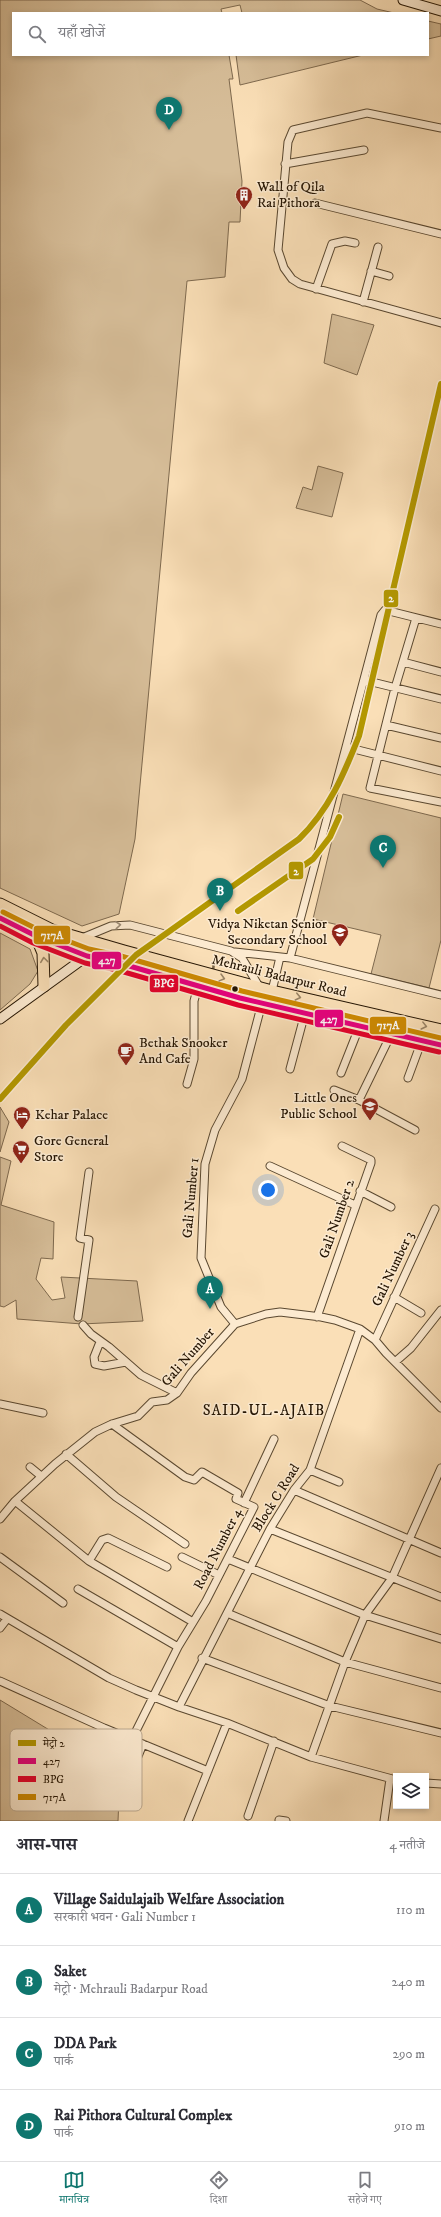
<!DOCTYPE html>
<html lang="hi">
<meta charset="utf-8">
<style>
body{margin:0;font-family:"IM FELL DW Pica","Noto Serif Devanagari",serif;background:#f2f2f3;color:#2b2b33}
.controls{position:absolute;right:12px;bottom:12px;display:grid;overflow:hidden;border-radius:0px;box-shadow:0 2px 6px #0003}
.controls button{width:36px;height:36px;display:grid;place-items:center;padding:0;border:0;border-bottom:1px solid #e1e1e2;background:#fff;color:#2b2b33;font:20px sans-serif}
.you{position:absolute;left:268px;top:1190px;width:14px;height:14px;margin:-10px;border:3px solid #fff;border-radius:50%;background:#1a73e8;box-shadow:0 0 0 6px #1a73e833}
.badge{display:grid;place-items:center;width:26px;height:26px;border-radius:50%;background:#0f766e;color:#fff;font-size:13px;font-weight:700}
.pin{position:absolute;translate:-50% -33px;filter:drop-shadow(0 1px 2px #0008)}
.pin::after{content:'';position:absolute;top:21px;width:14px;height:12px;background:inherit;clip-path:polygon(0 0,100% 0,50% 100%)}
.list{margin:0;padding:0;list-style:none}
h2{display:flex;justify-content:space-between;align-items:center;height:52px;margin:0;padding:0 16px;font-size:17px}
h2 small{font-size:13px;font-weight:400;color:#7c7c81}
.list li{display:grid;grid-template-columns:26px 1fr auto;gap:12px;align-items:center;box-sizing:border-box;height:72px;padding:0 16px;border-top:1px solid #e1e1e2}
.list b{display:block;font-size:15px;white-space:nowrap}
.list p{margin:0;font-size:13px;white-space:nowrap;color:#7c7c81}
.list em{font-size:13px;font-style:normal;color:#7c7c81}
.icon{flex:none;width:22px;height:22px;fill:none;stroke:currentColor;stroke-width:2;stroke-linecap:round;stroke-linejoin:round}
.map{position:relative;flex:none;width:441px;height:1821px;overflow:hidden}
.search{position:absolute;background:#fff;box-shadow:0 2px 6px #0003;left:12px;right:12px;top:12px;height:44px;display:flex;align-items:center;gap:10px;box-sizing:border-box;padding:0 14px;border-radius:0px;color:#7c7c81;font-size:15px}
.sheet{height:340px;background:#fff}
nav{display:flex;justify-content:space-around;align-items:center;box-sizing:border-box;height:56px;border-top:1px solid #e1e1e2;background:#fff;font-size:11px;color:#7c7c81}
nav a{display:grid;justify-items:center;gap:2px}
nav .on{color:#0f766e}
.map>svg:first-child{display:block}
.green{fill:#d6bd98;stroke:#7e694e}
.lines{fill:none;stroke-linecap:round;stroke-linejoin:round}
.stream{stroke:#7a654a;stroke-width:2.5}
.street-casing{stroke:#5a4830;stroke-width:9}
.secondary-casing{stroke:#251503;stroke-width:11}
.primary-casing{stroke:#251503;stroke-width:13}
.street{stroke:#fcead0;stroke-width:7}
.secondary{stroke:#fcead0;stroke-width:9}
.primary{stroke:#fadfb7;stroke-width:11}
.bus-1-casing{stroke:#fcead0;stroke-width:8}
.bus-2-casing{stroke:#fcead0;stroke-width:8}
.bus-3-casing{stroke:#fcead0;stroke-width:8}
.bus-1{stroke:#e5007d;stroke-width:5}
.bus-2{stroke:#e4002b;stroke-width:5}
.bus-3{stroke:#cd8901;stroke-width:5}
.metro-1-casing{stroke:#fcead0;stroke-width:9}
.metro-1{stroke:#b39801;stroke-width:6}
.oneway{stroke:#9b8a74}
.oneway2{stroke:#9a8466}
.bus-dot{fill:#251503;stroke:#fcead0;stroke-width:1.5}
.labels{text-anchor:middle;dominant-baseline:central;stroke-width:3;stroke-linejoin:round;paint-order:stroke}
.poi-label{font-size:14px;fill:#251503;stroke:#fcead0;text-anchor:start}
.street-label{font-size:14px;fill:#251503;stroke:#fcead0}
.neighbourhood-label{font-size:15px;letter-spacing:1px;fill:#251503;stroke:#fcead0}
.key{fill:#fcead0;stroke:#bcaa92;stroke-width:1}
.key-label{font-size:11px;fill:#251503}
.line-badge{stroke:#fcead0;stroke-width:1.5}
.badge-label{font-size:11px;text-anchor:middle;font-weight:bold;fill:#fff}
</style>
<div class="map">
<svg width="441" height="1821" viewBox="0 0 441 1821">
<rect width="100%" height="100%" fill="#fadfb7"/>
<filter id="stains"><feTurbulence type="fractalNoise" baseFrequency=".005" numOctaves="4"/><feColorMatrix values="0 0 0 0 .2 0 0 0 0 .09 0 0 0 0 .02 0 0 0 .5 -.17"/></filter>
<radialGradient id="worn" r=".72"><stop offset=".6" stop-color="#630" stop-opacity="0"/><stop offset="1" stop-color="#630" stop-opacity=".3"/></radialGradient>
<path class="green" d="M0,0H360L377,9L394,13H242L240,5L221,9L222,13H13V55H229L233,79H229L242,181L240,222H229L225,277L187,281L135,839L119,914L82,926L0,888Z
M428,21L441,24V36L428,39Z
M236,55H363L240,85Z
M332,314L374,325L357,375L324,363Z
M318,466L343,473L332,517L296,508L303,487L312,490Z
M343,794L441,818V940L429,988L371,974L381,935L313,919Z
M0,933L30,949L38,971L30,984L0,1010Z
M0,1107L9,1122L0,1152Z
M0,1157L11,1161L1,1205L54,1222L53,1259L41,1258L36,1279L52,1300L65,1298L61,1277L137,1281L143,1321L82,1324L17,1319L16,1300L4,1307L0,1306Z
M0,1700L120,1773L118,1821H0Z"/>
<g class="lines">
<path class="stream" d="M213,971L214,962"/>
<g class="street-casing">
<path id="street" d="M441,128L367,113L293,130L288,142L278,250L284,268L292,279L300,284L441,323
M285,164L364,150
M315,203L441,234
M371,271L389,276
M316,289L332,244L345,241L355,243
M363,302L378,247
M416,618L395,688L370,788L441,802
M403,662L441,672
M364,680L441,699
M386,725L441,738
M346,747L441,771
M82,938L111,926L130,925L231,951L242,958L260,988
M235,952L290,958L441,995
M290,958L381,615L385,610L441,624
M272,991L280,957
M290,1069L305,1013
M341,1073L360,1025
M408,1078L422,1040
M187,1084L194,1059V1001L198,986
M334,1090L359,1100L415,1130
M359,1100L398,1020
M270,1166L355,1205
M360,1191L391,1207
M394,1297L421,1313
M78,1317L89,1240L80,1238L89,1172
M317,1317L371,1163V1160L342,1146
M235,1324L221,1307L201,1258L205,1164L215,1130L242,1079L262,1003
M83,1325L91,1334L109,1347L141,1375L177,1393
M375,1340L435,1209
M100,1342L94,1357L95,1364L104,1366L126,1362
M395,1362L411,1348L441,1310
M0,1404L43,1413
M112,1424L185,1477L194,1480L202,1472L238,1493L236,1499L254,1507L206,1601L178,1647L132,1739
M66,1454L116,1497L185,1544
M30,1467L41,1476
M310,1470L339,1482
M294,1490L441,1553
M15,1501L89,1561L193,1622
M244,1503L274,1439
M0,1519L15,1501L55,1464L95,1432L112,1424L138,1416L152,1402L167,1400L177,1393L191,1373L235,1324L266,1314L280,1312L321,1317L335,1320L360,1329L375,1340L386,1353L441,1408
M270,1529L441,1597
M0,1557L63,1603
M182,1557L219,1575
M228,1559L365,1615L441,1639
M89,1561L102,1540L108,1538L167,1567
M78,1589L178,1647
M227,1613L345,1662L441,1688
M0,1614L109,1678L136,1690L179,1707L227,1723L311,1757L396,1780
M0,1628L7,1619
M202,1658L330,1706L441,1733
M0,1681L104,1728L208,1771
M179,1707L270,1529L294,1490L310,1470L360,1329
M311,1757L345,1662L365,1615L392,1578L441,1468
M134,1766L143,1744
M426,1783L441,1784
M248,1816L274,1741
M279,1820L286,1821
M188,1821L227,1723
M384,1821L390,1779"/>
</g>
<g class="secondary-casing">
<path id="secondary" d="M403,0L441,11
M0,1019L87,956"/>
</g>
<g class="primary-casing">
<path id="primary" d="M0,904L52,930L124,951L272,991L441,1030
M0,918L36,936L87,956L119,963L240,998L441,1045
M36,936L43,953L44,986"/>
</g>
<use href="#street" class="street"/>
<use href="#secondary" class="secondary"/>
<use href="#primary" class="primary"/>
<g class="bus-1-casing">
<path id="bus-1" d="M0,918L36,936L87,956L119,963L240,998L441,1045"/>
</g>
<g class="bus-2-casing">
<path id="bus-2" d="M0,926L33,943L85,963L117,970L238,1005L439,1052"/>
</g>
<g class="bus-3-casing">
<path id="bus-3" d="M3,912L39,930L89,949L121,956L242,991L441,1038"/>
</g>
<use href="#bus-1" class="bus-1"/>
<use href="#bus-2" class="bus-2"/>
<use href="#bus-3" class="bus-3"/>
<g class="metro-1-casing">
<path id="metro-1" d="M238,911L313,859L330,837L339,817
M0,1099L66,1025L136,955L299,839C329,810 344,774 359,736L441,384"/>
</g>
<use href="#metro-1" class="metro-1"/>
</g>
<defs><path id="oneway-chevron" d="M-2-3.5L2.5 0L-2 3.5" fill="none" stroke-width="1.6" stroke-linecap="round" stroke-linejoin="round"/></defs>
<use class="oneway" href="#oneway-chevron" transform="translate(118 925) rotate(-5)"/>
<g class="oneway2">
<use href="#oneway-chevron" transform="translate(44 960) rotate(-97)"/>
<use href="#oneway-chevron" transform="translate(222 978) rotate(15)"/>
<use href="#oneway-chevron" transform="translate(298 997) rotate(13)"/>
<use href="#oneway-chevron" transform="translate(424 1026) rotate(14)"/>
</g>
<defs>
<g id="building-pin" transform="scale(0.9)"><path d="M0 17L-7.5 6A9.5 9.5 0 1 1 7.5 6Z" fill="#8f2418" stroke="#fcead0"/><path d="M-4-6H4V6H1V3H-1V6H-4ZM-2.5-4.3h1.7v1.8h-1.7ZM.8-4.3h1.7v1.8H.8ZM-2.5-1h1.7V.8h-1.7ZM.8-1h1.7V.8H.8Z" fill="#fff"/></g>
<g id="school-pin" transform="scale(0.9)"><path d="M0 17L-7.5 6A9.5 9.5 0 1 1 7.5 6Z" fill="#8f2418" stroke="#fcead0"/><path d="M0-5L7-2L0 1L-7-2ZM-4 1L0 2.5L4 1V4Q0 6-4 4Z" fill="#fff"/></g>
<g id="cafe-pin" transform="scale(0.9)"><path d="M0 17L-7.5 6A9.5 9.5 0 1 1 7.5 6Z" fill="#8f2418" stroke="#fcead0"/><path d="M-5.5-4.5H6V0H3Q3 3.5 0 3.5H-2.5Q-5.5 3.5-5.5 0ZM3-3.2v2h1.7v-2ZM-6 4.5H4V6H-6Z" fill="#fff"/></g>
<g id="hotel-pin" transform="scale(0.9)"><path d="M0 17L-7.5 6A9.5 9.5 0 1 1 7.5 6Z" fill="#8f2418" stroke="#fcead0"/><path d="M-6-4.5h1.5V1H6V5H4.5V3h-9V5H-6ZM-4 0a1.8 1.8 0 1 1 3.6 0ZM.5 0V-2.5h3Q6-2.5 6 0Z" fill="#fff"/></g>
<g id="supermarket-pin" transform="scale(0.9)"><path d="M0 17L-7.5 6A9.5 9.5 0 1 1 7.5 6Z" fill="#8f2418" stroke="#fcead0"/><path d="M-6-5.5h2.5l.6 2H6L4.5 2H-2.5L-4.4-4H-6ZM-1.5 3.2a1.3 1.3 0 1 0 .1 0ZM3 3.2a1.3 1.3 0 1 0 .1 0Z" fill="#fff"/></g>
</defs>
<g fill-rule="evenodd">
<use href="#building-pin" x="244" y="195"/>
<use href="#school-pin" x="340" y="932"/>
<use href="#cafe-pin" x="126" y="1051"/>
<use href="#school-pin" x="370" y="1106"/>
<use href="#hotel-pin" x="22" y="1115"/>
<use href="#supermarket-pin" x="21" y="1149"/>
</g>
<circle class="bus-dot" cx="235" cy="989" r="3.5"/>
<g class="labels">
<g class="poi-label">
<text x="257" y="187">Wall of Qila<tspan x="257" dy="16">Rai Pithora</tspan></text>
<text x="327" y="924" text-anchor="end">Vidya Niketan Senior<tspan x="327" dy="16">Secondary School</tspan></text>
<text x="139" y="1043">Bethak Snooker<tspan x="139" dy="16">And Cafe</tspan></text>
<text x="357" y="1098" text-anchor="end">Little Ones<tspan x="357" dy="16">Public School</tspan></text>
<text x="35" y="1115">Kehar Palace</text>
<text x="34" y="1141">Gore General<tspan x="34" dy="16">Store</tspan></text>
</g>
<g class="street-label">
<text transform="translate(279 976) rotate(14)">Mehrauli Badarpur Road</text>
<text transform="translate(191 1198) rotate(-85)">Gali Number 1</text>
<text transform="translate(337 1219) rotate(-71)">Gali Number 2</text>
<text transform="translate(393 1269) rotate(-65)">Gali Number 3</text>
<text transform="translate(188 1357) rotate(-49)">Gali Number</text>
<text transform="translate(276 1498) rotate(-58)">Block C Road</text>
<text transform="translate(218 1549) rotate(-63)">Road Number 4</text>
</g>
<g class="neighbourhood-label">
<text x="264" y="1410">SAID-UL-AJAIB</text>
</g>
</g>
<rect x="10" y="1729" width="132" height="82" rx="6" class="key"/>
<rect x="18" y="1740" width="18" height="6" fill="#b39801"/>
<rect x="18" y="1758" width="18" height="6" fill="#e5007d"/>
<rect x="18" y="1776" width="18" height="6" fill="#e4002b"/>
<rect x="18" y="1794" width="18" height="6" fill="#cd8901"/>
<g class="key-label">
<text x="43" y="1747">मेट्रो 2</text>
<text x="43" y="1765">427</text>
<text x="43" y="1783">BPG</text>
<text x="43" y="1801">717A</text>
</g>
<g class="line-badge">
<rect x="383" y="589" width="16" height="19" rx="4" fill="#b39801"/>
<rect x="288" y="861" width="16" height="19" rx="4" fill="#b39801"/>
<rect x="33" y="925" width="38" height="20" rx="4" fill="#cd8901"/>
<rect x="91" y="951" width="31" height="19" rx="4" fill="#e5007d"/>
<rect x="149" y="974" width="30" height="19" rx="4" fill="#e4002b"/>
<rect x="314" y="1009" width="30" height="19" rx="4" fill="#e5007d"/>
<rect x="369" y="1016" width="38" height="19" rx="4" fill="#cd8901"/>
</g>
<g class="badge-label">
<text x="391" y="602">2</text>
<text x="296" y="875">2</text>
<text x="52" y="939">717A</text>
<text x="107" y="964">427</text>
<text x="164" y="987">BPG</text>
<text x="329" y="1023">427</text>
<text x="388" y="1029">717A</text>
</g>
<rect width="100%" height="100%" filter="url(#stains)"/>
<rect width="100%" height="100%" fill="url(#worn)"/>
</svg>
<div class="controls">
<button><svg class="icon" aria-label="layers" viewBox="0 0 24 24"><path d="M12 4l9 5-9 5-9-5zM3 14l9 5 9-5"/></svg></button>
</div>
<div class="you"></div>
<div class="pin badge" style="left:210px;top:1309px">A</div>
<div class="pin badge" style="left:220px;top:911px">B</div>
<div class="pin badge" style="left:383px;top:868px">C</div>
<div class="pin badge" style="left:169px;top:130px">D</div>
<div class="search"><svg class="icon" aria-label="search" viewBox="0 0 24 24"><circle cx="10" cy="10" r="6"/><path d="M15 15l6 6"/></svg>यहाँ खोजें</div>
</div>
<section class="sheet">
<h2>आस-पास<small>4 नतीजे</small></h2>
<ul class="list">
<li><span class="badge">A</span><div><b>Village Saidulajaib Welfare Association</b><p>सरकारी भवन · Gali Number 1</p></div><em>110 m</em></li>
<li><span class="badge">B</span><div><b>Saket</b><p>मेट्रो · Mehrauli Badarpur Road</p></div><em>240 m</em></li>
<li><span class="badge">C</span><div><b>DDA Park</b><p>पार्क</p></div><em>290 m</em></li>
<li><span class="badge">D</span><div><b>Rai Pithora Cultural Complex</b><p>पार्क</p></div><em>910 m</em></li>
</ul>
</section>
<nav>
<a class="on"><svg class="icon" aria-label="map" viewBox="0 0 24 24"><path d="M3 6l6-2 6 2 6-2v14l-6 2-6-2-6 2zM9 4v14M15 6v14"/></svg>मानचित्र</a>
<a><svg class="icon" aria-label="directions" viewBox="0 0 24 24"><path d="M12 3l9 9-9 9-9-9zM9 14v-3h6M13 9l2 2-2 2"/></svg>दिशा</a>
<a><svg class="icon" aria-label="saved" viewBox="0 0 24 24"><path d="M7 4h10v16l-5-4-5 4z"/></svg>सहेजे गए</a>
</nav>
